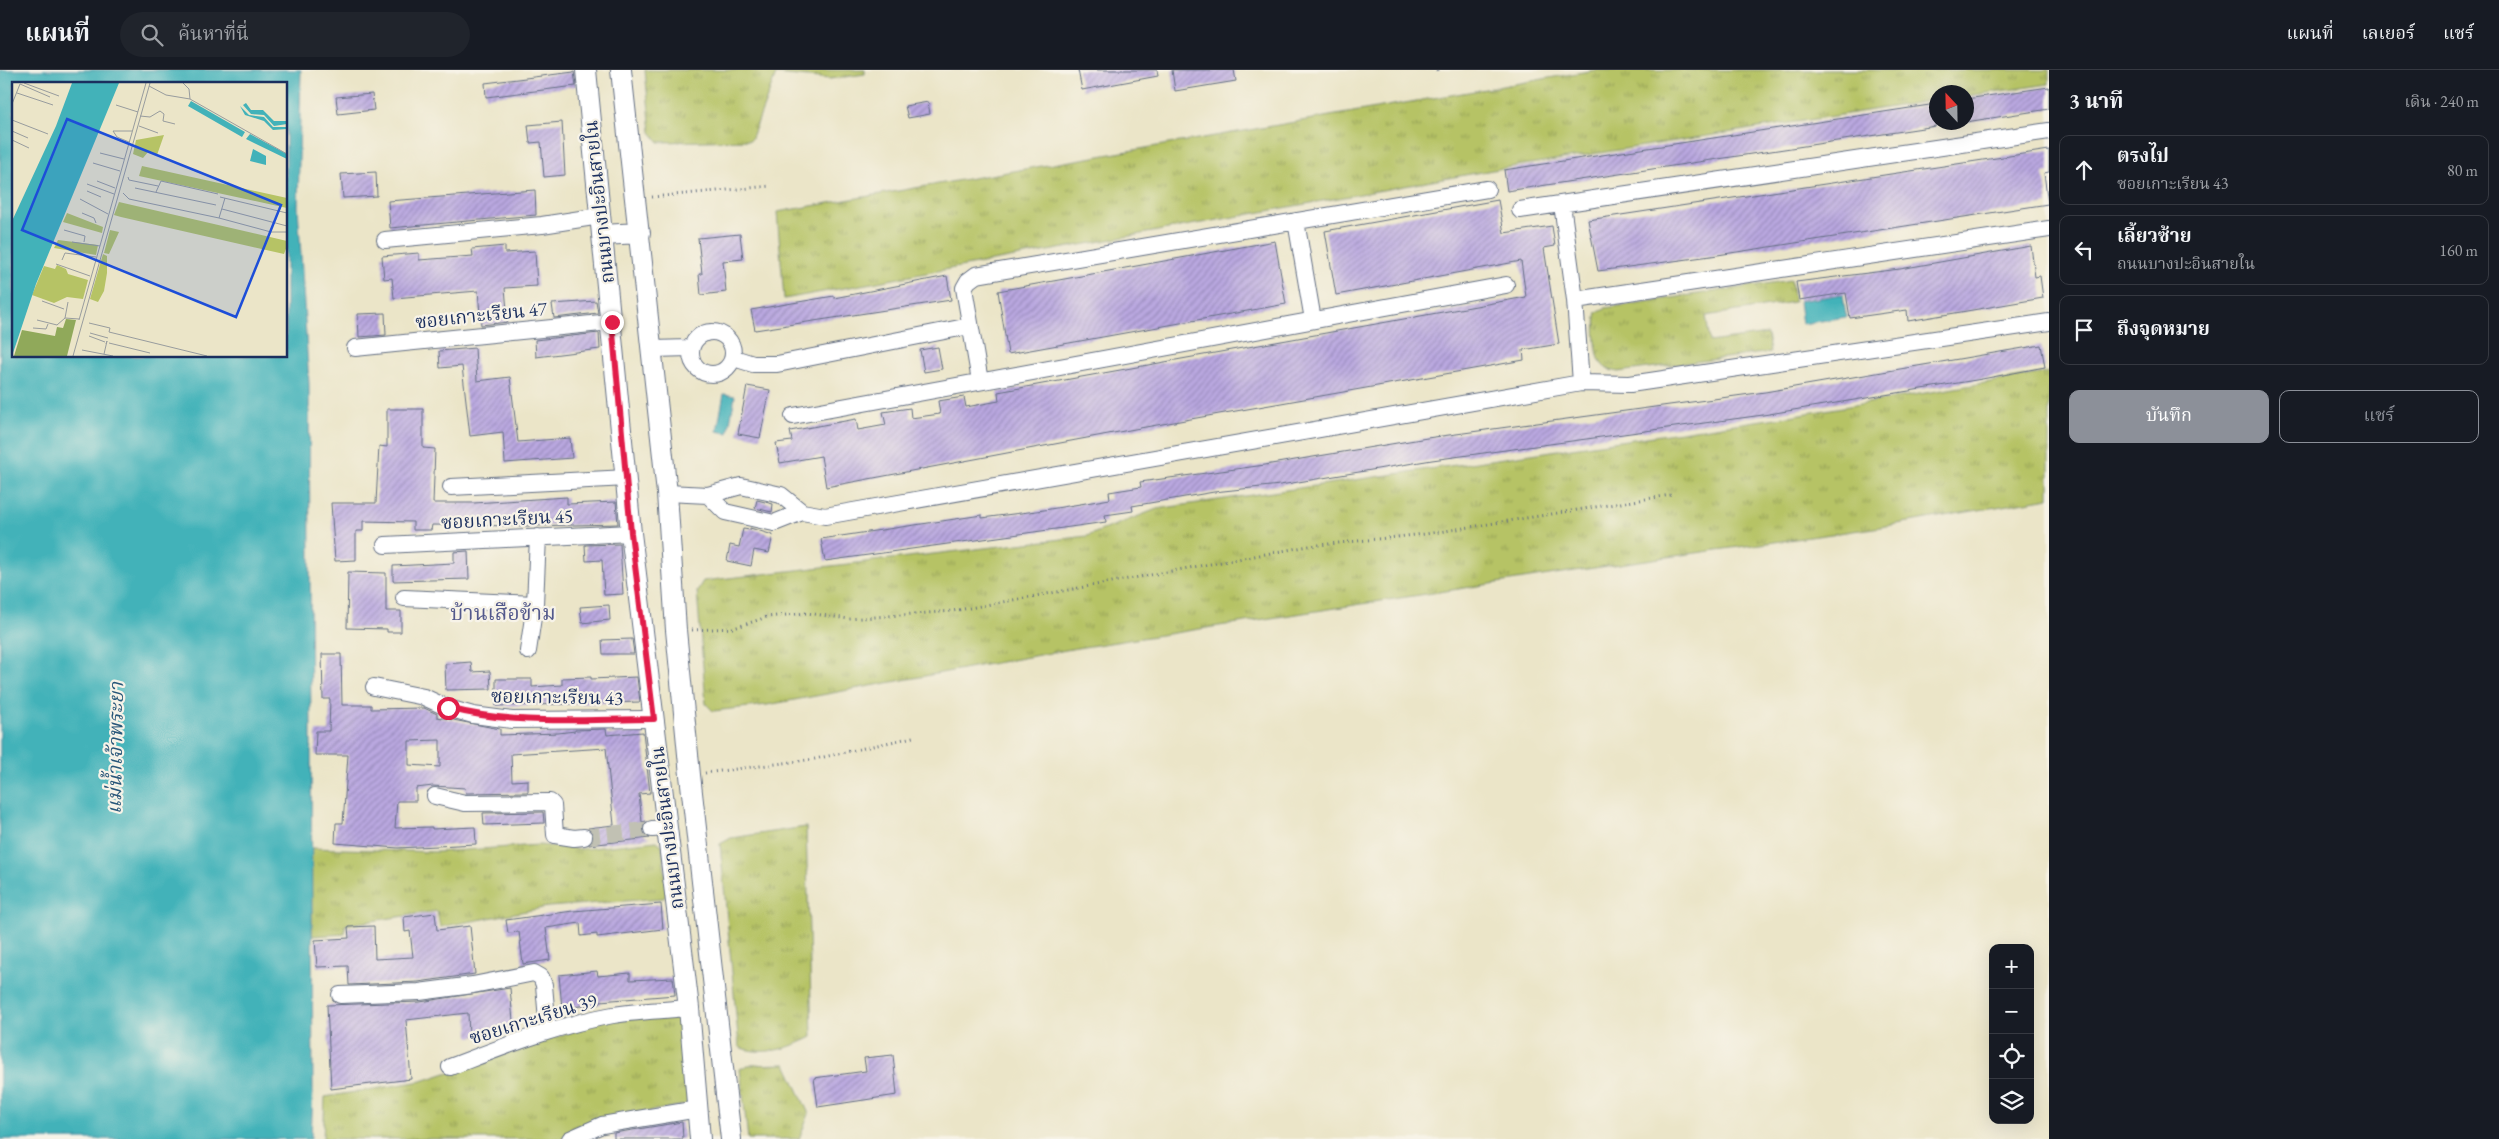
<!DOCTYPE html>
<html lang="th">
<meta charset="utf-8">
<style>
body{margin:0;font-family:"EB Garamond","Noto Serif Thai",serif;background:#20242c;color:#f1f3f6}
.controls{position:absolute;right:15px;bottom:15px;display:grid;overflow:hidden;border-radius:10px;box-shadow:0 5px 20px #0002}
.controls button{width:45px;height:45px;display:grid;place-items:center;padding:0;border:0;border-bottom:1px solid #363941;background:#171b24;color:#f1f3f6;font:25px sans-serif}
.compass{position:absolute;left:1929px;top:15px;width:45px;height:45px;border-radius:50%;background:#171b24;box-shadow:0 5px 20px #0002;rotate:338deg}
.stop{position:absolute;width:15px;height:15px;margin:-11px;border:4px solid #e11d48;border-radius:50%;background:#fff}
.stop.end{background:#e11d48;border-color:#fff;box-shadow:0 1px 5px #0008}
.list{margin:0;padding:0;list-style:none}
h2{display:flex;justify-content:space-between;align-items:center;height:65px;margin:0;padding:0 20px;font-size:21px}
h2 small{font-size:16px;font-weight:400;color:#9ea1a6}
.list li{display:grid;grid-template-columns:32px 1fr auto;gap:15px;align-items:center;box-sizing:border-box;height:70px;margin:0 10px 10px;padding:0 10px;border:1px solid #363941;border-radius:10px}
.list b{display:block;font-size:19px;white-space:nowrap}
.list p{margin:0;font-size:16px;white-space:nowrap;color:#9ea1a6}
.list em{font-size:16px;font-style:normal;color:#9ea1a6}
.actions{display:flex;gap:10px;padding:15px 20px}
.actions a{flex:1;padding:11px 0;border:1px solid #8c9099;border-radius:10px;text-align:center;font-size:18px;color:#8c9099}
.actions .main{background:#8c9099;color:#fff}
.icon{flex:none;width:28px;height:28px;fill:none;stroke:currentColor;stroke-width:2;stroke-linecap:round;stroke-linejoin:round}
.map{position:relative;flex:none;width:2049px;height:1069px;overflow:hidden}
header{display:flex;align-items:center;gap:30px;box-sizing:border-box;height:70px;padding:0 25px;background:#171b24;border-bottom:1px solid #363941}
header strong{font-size:24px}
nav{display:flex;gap:28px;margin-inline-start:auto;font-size:18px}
.search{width:350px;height:45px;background:#20242c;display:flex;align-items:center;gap:12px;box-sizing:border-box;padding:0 18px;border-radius:28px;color:#9ea1a6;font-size:19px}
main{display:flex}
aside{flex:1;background:#171b24}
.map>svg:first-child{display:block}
.grass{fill:url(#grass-tufts);stroke:#687962}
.water{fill:#42b2b9;stroke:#2e708c;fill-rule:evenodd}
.building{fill:url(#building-hatch);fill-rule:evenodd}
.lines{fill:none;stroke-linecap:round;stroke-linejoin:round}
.minor-tunnel{stroke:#c1c1b3;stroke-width:16;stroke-dasharray:16 8;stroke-linecap:butt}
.minor-casing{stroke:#646f83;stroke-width:18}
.major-casing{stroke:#646f83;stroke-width:22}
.path{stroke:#646f83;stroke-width:3;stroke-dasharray:1 4;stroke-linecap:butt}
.minor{stroke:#fff;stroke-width:16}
.major{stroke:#fff;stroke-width:20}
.route{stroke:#e11d48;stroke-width:6}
.labels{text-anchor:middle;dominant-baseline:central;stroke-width:4.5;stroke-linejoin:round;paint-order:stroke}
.street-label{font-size:19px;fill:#1b2f5e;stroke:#f7f3e8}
.water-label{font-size:20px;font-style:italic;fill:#275679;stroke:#f7f3e8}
.quarter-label{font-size:21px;fill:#53598c;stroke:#f7f3e8}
.inset-road{fill:none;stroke:#989c9e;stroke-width:1}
.view{fill:#1d4ed8;fill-opacity:0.15;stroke:#1d4ed8;stroke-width:2.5}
.inset-edge{fill:none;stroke:#1b2f5e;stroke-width:2.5}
</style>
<header>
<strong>แผนที่</strong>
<div class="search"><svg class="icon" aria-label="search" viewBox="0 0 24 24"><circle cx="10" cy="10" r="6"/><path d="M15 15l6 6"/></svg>ค้นหาที่นี่</div>
<nav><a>แผนที่</a><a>เลเยอร์</a><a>แชร์</a></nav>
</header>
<main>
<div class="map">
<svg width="2049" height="1069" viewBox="0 0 2049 1069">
<defs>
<pattern id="grass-tufts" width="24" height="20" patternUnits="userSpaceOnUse" patternTransform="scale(1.25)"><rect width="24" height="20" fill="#b6c365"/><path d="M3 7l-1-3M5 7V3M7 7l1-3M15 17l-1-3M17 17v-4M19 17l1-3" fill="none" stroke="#939f56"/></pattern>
<pattern id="building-hatch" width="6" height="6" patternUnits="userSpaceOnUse" patternTransform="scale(1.25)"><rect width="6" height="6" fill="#baa8e0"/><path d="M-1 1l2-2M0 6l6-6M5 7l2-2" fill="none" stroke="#9689b9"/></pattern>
</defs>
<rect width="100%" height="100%" fill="#f7f3e8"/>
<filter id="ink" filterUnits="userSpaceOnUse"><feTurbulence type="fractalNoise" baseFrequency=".02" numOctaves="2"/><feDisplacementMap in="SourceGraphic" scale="10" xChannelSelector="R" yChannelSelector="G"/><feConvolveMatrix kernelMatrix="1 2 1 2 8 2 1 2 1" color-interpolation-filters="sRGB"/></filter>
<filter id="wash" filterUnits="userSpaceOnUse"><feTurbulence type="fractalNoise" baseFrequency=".0096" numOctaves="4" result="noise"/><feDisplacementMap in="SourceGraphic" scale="20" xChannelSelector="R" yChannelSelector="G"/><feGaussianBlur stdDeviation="1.12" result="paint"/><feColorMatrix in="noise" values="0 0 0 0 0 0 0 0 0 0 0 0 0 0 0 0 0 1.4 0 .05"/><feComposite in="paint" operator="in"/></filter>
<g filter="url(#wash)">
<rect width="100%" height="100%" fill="#ebe5c8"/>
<path class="grass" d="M645,0H865V4L830,9L776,4L751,70L659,72L651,62Z
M1595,0H2049V14L1967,26L1966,22H1936V30L1498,99L784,229L777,142Z
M1791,210L1794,232L1706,246L1710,272L1767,264L1770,282L1618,302C1612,301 1605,299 1601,293C1595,284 1594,252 1597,242L1605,238Z
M2049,302V428L1874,458L1646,490L1077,578L767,635L713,641L706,634L697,521L703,511L1087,466L1157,439L1790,346Z
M806,757L812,967C791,978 762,987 739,977L720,774L731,768Z
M657,771L662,775L667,823L664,828L548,837L440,857L437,841L345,855V864L312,866L311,778L437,782L539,775L582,779Z
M681,946L689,1030L685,1035L606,1049L561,1069H323L325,1027L422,1011L606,950Z
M786,994L809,1044L799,1069H748L740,999L748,995Z"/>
<path class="water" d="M0,0H301L298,137L309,314L313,1021L311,1069H0ZM14,14H286V286H14Z
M1843,224L1846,247L1802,254L1799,231Z
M724,324L735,326L728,363L717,361Z"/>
<g id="blocks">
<path class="building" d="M1078,0H1157L1158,6L1082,20Z
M1172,0H1234L1236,11L1175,21Z
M574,2L576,16L486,27L485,13Z
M2049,17V39L1966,52V29Z
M372,24L374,40L338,44L336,27Z
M928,32L930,44L908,48L905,36Z
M1936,34V56L1507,121L1504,100Z
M562,52L565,105L544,107L541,72L530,73L528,55Z
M2049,80V102L2044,103L2048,134L1711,186L1598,201L1588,150Z
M376,102L377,126L343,128L341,104Z
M535,120L536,145L390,158L388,131Z
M1498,130L1504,163L1552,156L1555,176L1544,178L1559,274L1523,280L1524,290L1140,358L826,417L821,386L780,393L776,373L792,371L790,361L856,349L858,360L886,355L883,342L910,338L911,348L940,344L938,331L964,327L966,337L999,331L998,322L1526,227L1521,191L1336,225L1325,161Z
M740,164L743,189L723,191L726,222L701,225L699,204H702L698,168Z
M1275,171L1286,234L1008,284L998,221Z
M505,176V183L535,181L537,216L505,218L508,252L481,255L478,221L394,228L392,208L384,209L382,186L419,183V190L473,186L472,179Z
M2031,176L2035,207L2040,206L2043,228L1908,251L1907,240L1850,248L1846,223L1799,230L1796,212L1900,199Z
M947,206L951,230L755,260L751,240L834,226V228Z
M596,231L598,243L554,248L552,234Z
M385,243L386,265L359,267L358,244Z
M599,263L600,279L536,287L535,270Z
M2041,275L2045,297L1982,309L1763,345L1432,390L1280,415L1214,422L1132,436L1133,441L1105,445L1106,452L825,491L821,469L982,445V448L1044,440L1110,429L1109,422L1141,417L1140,412L1265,395L1427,368L1765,322Z
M938,277L942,299L924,302L920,280Z
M475,278L477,311L510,307L518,372L570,368L572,388L505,393L503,362L470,366L462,296L440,298L439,281Z
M747,316L770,320L760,368L738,364Z
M387,339H423V378L435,379L433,433H474L567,427V434L616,432L618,454L529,456L432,455L431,460H413V452L363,451V461H356V490L335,491L331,433H376L379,376L387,377Z
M757,430L773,434L772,442L755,438Z
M750,458L773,465L769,483L754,480L751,496L727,491L730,475L739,477L743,459L750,460Z
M620,474L623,524L604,525L602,490L586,491L585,475Z
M468,481L469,509L393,511V496L454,493V482Z
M348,502L386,503V541H401V562H387V559L347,558Z
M609,535L610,550L582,553L580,537Z
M632,569L634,584H603L602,570Z
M322,584H341L342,635H371V639L424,638L437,644V647L500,659V665L558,663L575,661V660L606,659L607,665L643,662L650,723L639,724L642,752L646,751L642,760L644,765L650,768L589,775L594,766L588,758L614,755L606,678L511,684L512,711L528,710V722L466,723L465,718L433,716L416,718V731H397L395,758L432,757V759L475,757L476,774L398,778L335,773L336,753H343L348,685H315L316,661H329L330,629H323ZM440,670V697L409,695V671Z
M471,592L472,602L490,601L491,619L446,620L445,594Z
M591,607V609L637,607L640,632L496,636V609H532V617L562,615V608Z
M543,742L544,753L484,755L483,743Z
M661,834L663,859L597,867V864L581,866L580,853L546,858L550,890L523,894L519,862L508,863L506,850L573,841Z
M435,843L437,860L470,856L475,904L418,912L349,915L348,896L317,897L315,870L349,868L348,857L374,856L375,889L413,887L410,861L405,862L404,847Z
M597,901L598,906L630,903V910L673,908L675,925L600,931V934L562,938L559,905Z
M510,918L514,962L469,967L468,943L406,950L411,1009L331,1019L327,935L420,932Z
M893,985L897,1025L818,1037L814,1008L866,1001L864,988Z
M682,1052L683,1069H614V1063Z"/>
</g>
</g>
<g filter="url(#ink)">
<use href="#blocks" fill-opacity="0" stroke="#646f83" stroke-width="1"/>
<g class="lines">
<path class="minor-tunnel" d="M584,767L652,759"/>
<g class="minor-casing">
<path id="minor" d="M1562,134L1575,230L1581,313L1630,314L2049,252
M1520,140L2049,61
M1296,151L1313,250
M385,170L542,155L600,146
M1575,230L2049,159
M691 283a21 21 0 1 1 42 0a21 21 0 1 1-42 0Z
M355,278L611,252
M653,279L690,278
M734,288L753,294H777L970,256
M980,311L964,218L968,211L976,205L1487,119
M793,346L1506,215
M451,417L627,408
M667,423L708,425L741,416L781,425L802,442L825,446L1581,313
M708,425L725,442L774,453L802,442
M385,475L631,463
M404,528L535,534
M528,581L535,534L538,467
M374,617L424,627L448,638L473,645L512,650L654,649
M435,726L465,733L550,732L553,735L555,765L574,768L584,767
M652,759L666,758
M340,925L419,922L473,915L534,903L541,907L544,915L548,961
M450,997C503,977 557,955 613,945C638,941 664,940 689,938
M570,1069L602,1055L698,1039"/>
</g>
<g class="major-casing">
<path id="major" d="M586,0L631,463L689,938L700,1069
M621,0L667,423L676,560L690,705L731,1069
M602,165L640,163"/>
</g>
<path class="path" d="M1437,0L1438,4
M652,127L771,116
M692,560L734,558L767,547L807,543L849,549L953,541L1309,476L1426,464L1671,425
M705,703L815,689L913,667"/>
<use href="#minor" class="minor"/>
<use href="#major" class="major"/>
</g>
</g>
<g class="lines" filter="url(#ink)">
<path class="route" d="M448,638C515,656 585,649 654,649L631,463L612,252"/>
</g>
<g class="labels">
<g class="street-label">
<text transform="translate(599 132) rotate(-96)">ถนนบางปะอินสายใน</text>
<text transform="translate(481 245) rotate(-6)">ซอยเกาะเรียน 47</text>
<text transform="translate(507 449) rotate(-3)">ซอยเกาะเรียน 45</text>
<text transform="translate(557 627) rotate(1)">ซอยเกาะเรียน 43</text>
<text transform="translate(667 758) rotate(-97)">ถนนบางปะอินสายใน</text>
<text transform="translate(533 949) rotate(-17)">ซอยเกาะเรียน 39</text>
</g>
<g class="water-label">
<text transform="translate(115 678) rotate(-89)">แม่น้ำเจ้าพระยา</text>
</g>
<g class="quarter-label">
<text x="503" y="542">บ้านเสือข้าม</text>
</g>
</g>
<g transform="translate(12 12)">
<rect width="275" height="275" fill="#ebe5c8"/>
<path d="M152,53L145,73L136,70L131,76L121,72L124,58ZM130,84L275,116V126L127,94ZM107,120L275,159V164L272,172L109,135L102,133ZM55,131L91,145L90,151L51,140ZM98,148L107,150L97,172L92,171ZM46,158L86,163L84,173L42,166ZM91,172L95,174V191L92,209L86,220L78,217ZM45,183L54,187L56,192L76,198L71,217L55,215L42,221L20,213L32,184L43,187Z" fill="#b6c365"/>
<path d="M54,237L64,238L55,274H2L10,248L43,254L45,245L51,246Z" fill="#90a95a"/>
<path d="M60,1H107L24,202L0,274V139L44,44ZM179,19L233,50L230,55L176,24ZM234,21L239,28H251L262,39H275V42L262,44L252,33L239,32L231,23ZM228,24L237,33L252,35L261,45H275V47L261,48L252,39L233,33ZM238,52L275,72V77L234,57ZM241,67L254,74V83L238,79Z" fill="#42b2b9"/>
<path class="inset-road" d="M12,1L47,14M171,1L177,7L178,17M8,2L38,15M137,4L154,13L178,17L275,72M5,11L41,23M0,22L8,2M104,23L126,30M128,34L138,35L148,29L152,32L151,39L163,42M0,38L36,52M127,44L146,51M0,49L16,56M0,58L17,66M117,60L105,55L101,49H120M88,71L112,77M81,81L108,89M116,95L117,98L146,104M85,99L103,106M75,102L102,112M123,106L204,123M75,109L89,115M144,110L149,99L206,112M111,111L117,117L207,136M208,115L275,131M213,116L207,136L259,150H275M68,117L96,132M210,127L275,144M70,131L82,136L84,141M52,148L73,154L72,160M60,160L88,164M50,178L53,171L84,175M44,182L78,194M30,219L52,227M53,236L56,220M25,238L45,243L53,236L67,237M67,238L134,1M77,241L98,246L97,250L195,274M21,246L34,247L36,242M78,251L96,256M77,254L93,260M97,261L138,271M70,268L101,274M92,272L95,259L94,262M61,274L138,1"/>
<path class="view" d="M55,37L269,123L224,235L10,148Z"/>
<rect width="275" height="275" class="inset-edge"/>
</g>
</svg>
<div class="controls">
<button>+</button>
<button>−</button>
<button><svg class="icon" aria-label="locate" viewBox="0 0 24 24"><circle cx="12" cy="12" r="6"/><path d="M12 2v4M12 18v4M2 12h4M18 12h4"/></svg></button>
<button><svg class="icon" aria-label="layers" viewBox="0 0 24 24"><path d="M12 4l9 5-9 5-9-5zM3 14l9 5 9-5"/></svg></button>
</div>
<svg class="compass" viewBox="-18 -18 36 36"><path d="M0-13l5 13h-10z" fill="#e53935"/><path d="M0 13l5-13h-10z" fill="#9ea1a6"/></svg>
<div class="stop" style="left:448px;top:638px"></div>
<div class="stop end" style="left:612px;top:252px"></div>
</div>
<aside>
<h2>3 นาที<small>เดิน · 240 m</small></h2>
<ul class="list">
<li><svg class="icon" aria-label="ahead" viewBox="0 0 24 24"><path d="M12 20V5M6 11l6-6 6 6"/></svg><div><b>ตรงไป</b><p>ซอยเกาะเรียน 43</p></div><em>80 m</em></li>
<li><svg class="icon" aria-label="left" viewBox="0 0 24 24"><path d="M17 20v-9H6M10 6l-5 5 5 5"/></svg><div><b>เลี้ยวซ้าย</b><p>ถนนบางปะอินสายใน</p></div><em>160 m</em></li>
<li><svg class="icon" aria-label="arrive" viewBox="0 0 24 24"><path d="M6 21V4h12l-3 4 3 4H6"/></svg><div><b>ถึงจุดหมาย</b></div></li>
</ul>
<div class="actions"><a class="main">บันทึก</a><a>แชร์</a></div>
</aside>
</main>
